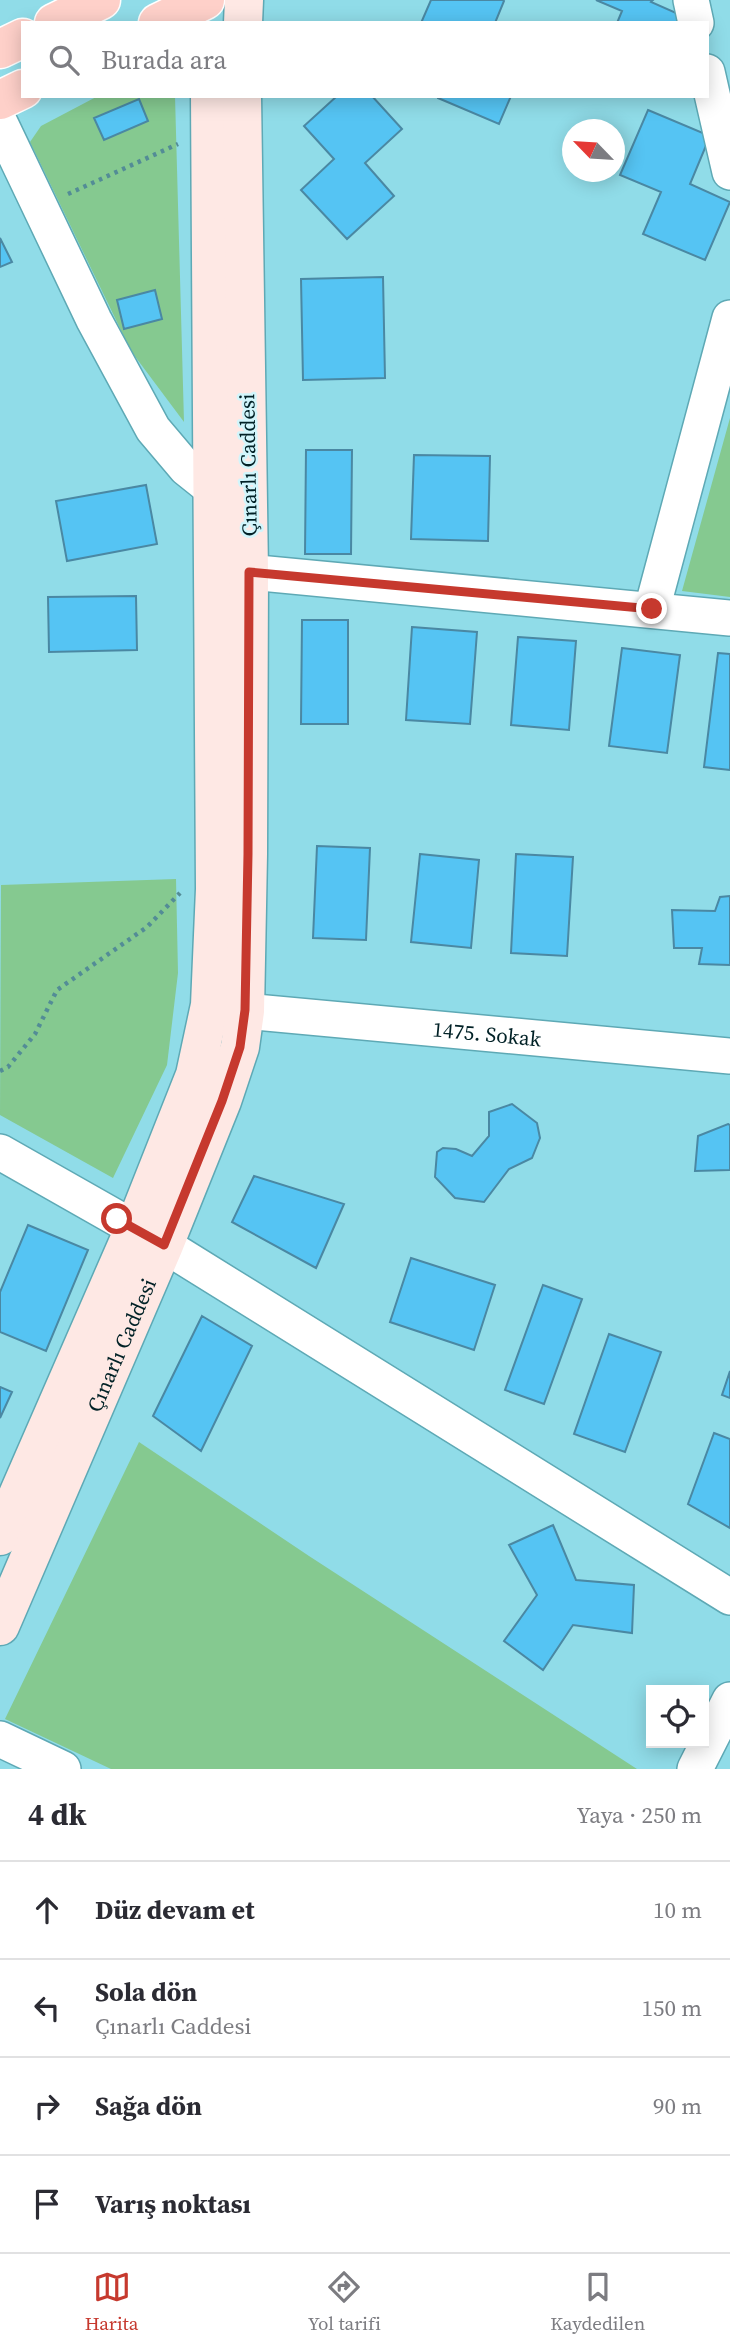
<!DOCTYPE html>
<html lang="tr">
<meta charset="utf-8">
<style>
body{margin:0;font-family:"Source Serif 4",serif;background:#f2f2f3;color:#2b2b33}
.controls{position:absolute;right:21px;bottom:21px;display:grid;overflow:hidden;border-radius:0px;box-shadow:0 4px 18px #0003}
.controls button{width:63px;height:63px;display:grid;place-items:center;padding:0;border:0;border-bottom:2px solid #e1e1e2;background:#fff;color:#2b2b33;font:35px sans-serif}
.compass{position:absolute;left:562px;top:119px;width:63px;height:63px;border-radius:50%;background:#fff;box-shadow:0 4px 18px #0003;rotate:295deg}
.stop{position:absolute;width:21px;height:21px;margin:-16px;border:5px solid #c6392e;border-radius:50%;background:#fff}
.stop.end{background:#c6392e;border-color:#fff;box-shadow:0 2px 7px #0008}
.list{margin:0;padding:0;list-style:none}
h2{display:flex;justify-content:space-between;align-items:center;height:91px;margin:0;padding:0 28px;font-size:30px}
h2 small{font-size:23px;font-weight:400;color:#7c7c81}
.list li{display:grid;grid-template-columns:46px 1fr auto;gap:21px;align-items:center;box-sizing:border-box;height:98px;padding:0 28px;border-top:2px solid #e1e1e2}
.list b{display:block;font-size:26px;white-space:nowrap}
.list p{margin:0;font-size:23px;white-space:nowrap;color:#7c7c81}
.list em{font-size:23px;font-style:normal;color:#7c7c81}
.icon{flex:none;width:38px;height:38px;fill:none;stroke:currentColor;stroke-width:2;stroke-linecap:round;stroke-linejoin:round}
.map{position:relative;flex:none;width:730px;height:1769px;overflow:hidden}
.search{position:absolute;background:#fff;box-shadow:0 4px 18px #0003;left:21px;right:21px;top:21px;height:77px;display:flex;align-items:center;gap:18px;box-sizing:border-box;padding:0 24px;border-radius:0px;color:#7c7c81;font-size:26px}
.sheet{height:483px;background:#fff}
nav{display:flex;justify-content:space-around;align-items:center;box-sizing:border-box;height:98px;border-top:2px solid #e1e1e2;background:#fff;font-size:19px;color:#7c7c81}
nav a{display:grid;justify-items:center;gap:4px}
nav .on{color:#c6392e}
.map>svg:first-child{display:block}
.green{fill:#85c990}
.building{fill:#55c4f3;stroke:#4a88a3;stroke-width:2}
.lines{fill:none;stroke-linecap:round;stroke-linejoin:round}
.street-casing{stroke:#5ea9b5;stroke-width:38}
.secondary-casing{stroke:#5ea9b5;stroke-width:41}
.primary-casing{stroke:#fff;stroke-width:41}
.path{stroke:#538c96;stroke-width:4.5;stroke-dasharray:3.5 5;stroke-linecap:butt}
.street{stroke:#fff;stroke-width:35}
.secondary{stroke:#fee8e4;stroke-width:38}
.primary{stroke:#fed0c9;stroke-width:38}
.route{stroke:#c6392e;stroke-width:9}
.labels{text-anchor:middle;dominant-baseline:central;stroke-width:5;stroke-linejoin:round;paint-order:stroke}
.street-label{font-size:21px;fill:#012126;stroke:#d2f6fc}
</style>
<div class="map">
<svg width="730" height="1769" viewBox="0 0 730 1769">
<rect width="100%" height="100%" fill="#90dce8"/>
<path class="green" d="M98,96H175L184,422L131,351L30,142L41,126Z
M730,418V597L682,591Z
M176,879L178,973L167,1065L113,1178L0,1115L1,885Z
M139,1442L309,1556L637,1769H111L5,1719Z"/>
<path class="building" d="M431,0H503L504,1L495,23H421Z
M596,0H653L651,2L692,20L691,23H617L622,11Z
M337,96H372L402,129L365,163L394,196L347,239L301,190L334,159L304,126Z
M438,96H511L499,124L438,98Z
M139,99L148,121L104,140L94,118Z
M648,110L710,136L690,184L730,202L705,260L643,234L661,192L620,175Z
M0,238L12,262L0,267Z
M383,277L385,378L303,380L301,279Z
M155,290L162,319L124,329L117,300Z
M306,450H352L351,554H305Z
M414,455L490,456L488,541L411,539Z
M146,485L157,544L67,561L56,501Z
M136,596L137,650L49,652L48,597Z
M302,620H348V724H301Z
M412,627L477,632L470,724L406,720Z
M518,637L576,641L569,730L511,725Z
M622,648L680,655L667,753L609,746Z
M718,653L730,654V770L704,767Z
M317,846L370,848L366,940L313,938Z
M420,854L479,860L471,948L411,942Z
M516,854L573,857L567,956L511,953Z
M730,896V965L699,964L702,948H674L672,910L715,911L720,897Z
M512,1104L537,1123L540,1138L532,1158L509,1169L484,1202L455,1198L435,1177L437,1152L443,1148L456,1149L472,1156L489,1136V1112Z
M728,1124L730,1125V1170L695,1171L698,1136Z
M254,1176L344,1204L316,1268L232,1222Z
M28,1225L88,1250L46,1351L0,1332V1292Z
M411,1258L495,1285L474,1350L390,1322Z
M543,1285L582,1299L544,1404L505,1390Z
M202,1316L252,1346L201,1451L153,1416Z
M609,1334L661,1352L625,1452L574,1434Z
M730,1371V1398L722,1395Z
M0,1387L12,1392L0,1418Z
M714,1433L730,1439V1528L688,1504Z
M553,1525L576,1580L634,1585L632,1633L573,1625L543,1670L504,1641L537,1595L509,1545Z"/>
<g class="lines">
<g class="street-casing">
<g id="street">
<path d="M691,0L696,23"/>
<path d="M707,72L730,172"/>
<path d="M0,123L94,320L153,429L186,468L211,488"/>
<path d="M249,572L730,618"/>
<path d="M652,609L730,318"/>
<path id="s1" d="M245,1011L730,1056"/>
<path d="M0,1152L164,1245L730,1597"/>
<path d="M0,1739L63,1769"/>
<path d="M695,1769L730,1700"/>
</g>
</g>
<g class="secondary-casing">
<g id="secondary">
<path d="M243,23L244,0"/>
<path d="M0,1536L134,1229L195,1075L210,1005L215,889L210,96"/>
<path id="s2" d="M0,1626L164,1245L222,1101L240,1047L245,1011L248,854L249,572L242,96"/>
</g>
</g>
<g class="primary-casing">
<path id="primary" d="M54,23L101,0
M158,23L205,0
M0,49L23,38
M0,100L23,89"/>
</g>
<path class="path" d="M68,194L178,144
M0,1071L8,1067L35,1034L57,990L147,927L180,893"/>
<use href="#street" class="street"/>
<use href="#secondary" class="secondary"/>
<use href="#primary" class="primary"/>
</g>
<g class="lines">
<path class="route" d="M117,1219L164,1245L222,1101L240,1047L245,1010L248,854L249,572L652,609"/>
</g>
<g class="labels">
<g class="street-label">
<text transform="translate(248 465) rotate(-91)">Çınarlı Caddesi</text>
<text stroke="none"><textPath href="#s1" startOffset="243">1475. Sokak</textPath></text>
<text stroke="none"><textPath href="#s2" startOffset="306">Çınarlı Caddesi</textPath></text>
</g>
</g>
</svg>
<div class="controls">
<button><svg class="icon" aria-label="locate" viewBox="0 0 24 24"><circle cx="12" cy="12" r="6"/><path d="M12 2v4M12 18v4M2 12h4M18 12h4"/></svg></button>
</div>
<svg class="compass" viewBox="-18 -18 36 36"><path d="M0-13l5 13h-10z" fill="#e53935"/><path d="M0 13l5-13h-10z" fill="#7c7c81"/></svg>
<div class="stop" style="left:117px;top:1219px"></div>
<div class="stop end" style="left:652px;top:609px"></div>
<div class="search"><svg class="icon" aria-label="search" viewBox="0 0 24 24"><circle cx="10" cy="10" r="6"/><path d="M15 15l6 6"/></svg>Burada ara</div>
</div>
<section class="sheet">
<h2>4 dk<small>Yaya · 250 m</small></h2>
<ul class="list">
<li><svg class="icon" aria-label="ahead" viewBox="0 0 24 24"><path d="M12 20V5M6 11l6-6 6 6"/></svg><div><b>Düz devam et</b></div><em>10 m</em></li>
<li><svg class="icon" aria-label="left" viewBox="0 0 24 24"><path d="M17 20v-9H6M10 6l-5 5 5 5"/></svg><div><b>Sola dön</b><p>Çınarlı Caddesi</p></div><em>150 m</em></li>
<li><svg class="icon" aria-label="right" viewBox="0 0 24 24"><path d="M7 20v-9h11M14 6l5 5-5 5"/></svg><div><b>Sağa dön</b></div><em>90 m</em></li>
<li><svg class="icon" aria-label="arrive" viewBox="0 0 24 24"><path d="M6 21V4h12l-3 4 3 4H6"/></svg><div><b>Varış noktası</b></div></li>
</ul>
</section>
<nav>
<a class="on"><svg class="icon" aria-label="map" viewBox="0 0 24 24"><path d="M3 6l6-2 6 2 6-2v14l-6 2-6-2-6 2zM9 4v14M15 6v14"/></svg>Harita</a>
<a><svg class="icon" aria-label="directions" viewBox="0 0 24 24"><path d="M12 3l9 9-9 9-9-9zM9 14v-3h6M13 9l2 2-2 2"/></svg>Yol tarifi</a>
<a><svg class="icon" aria-label="saved" viewBox="0 0 24 24"><path d="M7 4h10v16l-5-4-5 4z"/></svg>Kaydedilen</a>
</nav>
